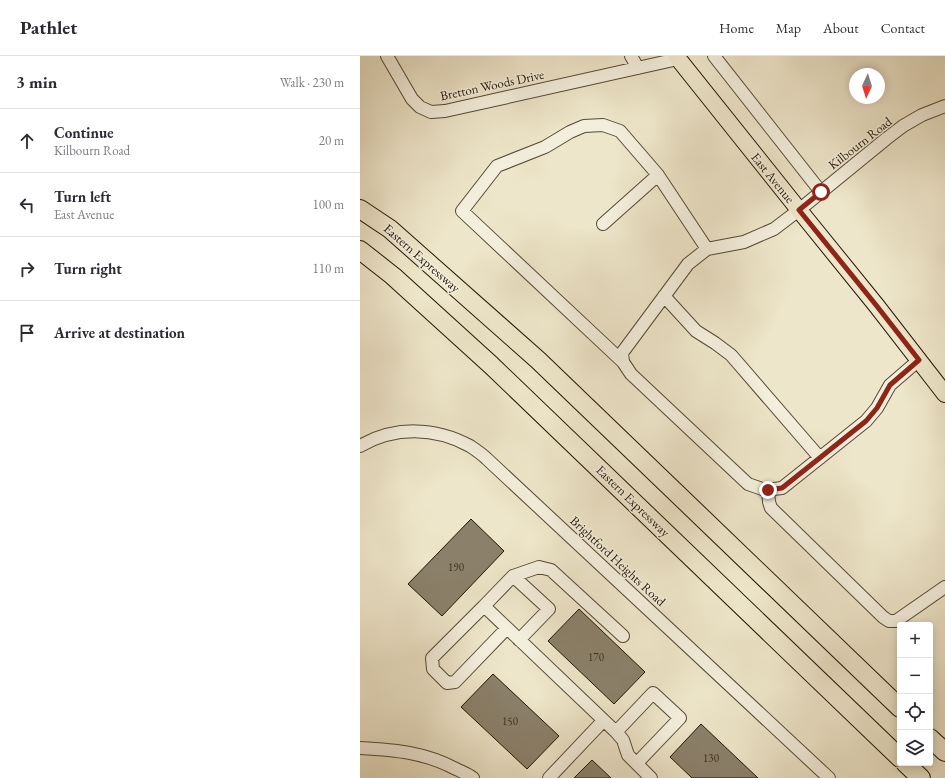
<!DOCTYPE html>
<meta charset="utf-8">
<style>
body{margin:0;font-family:"EB Garamond",serif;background:#f2f2f3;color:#2b2b33}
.controls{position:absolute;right:12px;bottom:12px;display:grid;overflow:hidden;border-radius:4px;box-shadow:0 2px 10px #0003}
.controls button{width:36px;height:36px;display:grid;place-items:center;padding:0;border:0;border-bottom:1px solid #e1e1e2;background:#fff;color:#2b2b33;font:20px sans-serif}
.compass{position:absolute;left:489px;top:12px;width:36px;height:36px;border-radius:50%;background:#fff;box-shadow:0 2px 10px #0003;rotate:184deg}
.stop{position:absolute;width:12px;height:12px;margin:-9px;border:3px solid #8f2418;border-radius:50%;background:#fff}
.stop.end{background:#8f2418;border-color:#fff;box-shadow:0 1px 4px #0008}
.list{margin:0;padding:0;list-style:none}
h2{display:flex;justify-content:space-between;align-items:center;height:52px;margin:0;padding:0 16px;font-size:17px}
h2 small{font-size:13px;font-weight:400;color:#7c7c81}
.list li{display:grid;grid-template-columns:26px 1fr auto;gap:12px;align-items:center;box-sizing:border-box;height:64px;padding:0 16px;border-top:1px solid #e1e1e2}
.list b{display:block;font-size:15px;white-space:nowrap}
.list p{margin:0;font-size:13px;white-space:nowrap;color:#7c7c81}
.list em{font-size:13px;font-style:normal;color:#7c7c81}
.icon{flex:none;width:22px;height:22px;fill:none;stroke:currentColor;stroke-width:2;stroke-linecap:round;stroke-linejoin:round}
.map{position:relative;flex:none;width:585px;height:722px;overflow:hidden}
header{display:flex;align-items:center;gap:24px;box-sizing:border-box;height:56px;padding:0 20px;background:#fff;border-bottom:1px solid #e1e1e2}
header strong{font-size:19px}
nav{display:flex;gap:22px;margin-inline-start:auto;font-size:14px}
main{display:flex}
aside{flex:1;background:#fff}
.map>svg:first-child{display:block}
.building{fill:#8b816b;stroke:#201404}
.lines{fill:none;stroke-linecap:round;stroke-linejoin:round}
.minor-casing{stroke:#544836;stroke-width:14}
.major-casing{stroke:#201404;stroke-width:18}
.highway-casing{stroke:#201404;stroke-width:20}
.minor{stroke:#f4efdd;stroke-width:12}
.major{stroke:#eee6ca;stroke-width:16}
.highway{stroke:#eee6ca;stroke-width:18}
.route{stroke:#8f2418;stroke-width:5}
.labels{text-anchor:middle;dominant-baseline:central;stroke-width:3;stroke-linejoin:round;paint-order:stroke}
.number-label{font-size:11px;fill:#3b2f1e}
.street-label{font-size:13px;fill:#201404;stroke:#f4efdd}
</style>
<header>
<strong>Pathlet</strong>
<nav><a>Home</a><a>Map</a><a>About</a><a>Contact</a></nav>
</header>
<main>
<aside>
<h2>3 min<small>Walk · 230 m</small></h2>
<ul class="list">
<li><svg class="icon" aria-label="ahead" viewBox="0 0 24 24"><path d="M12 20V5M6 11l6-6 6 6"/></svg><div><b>Continue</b><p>Kilbourn Road</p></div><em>20 m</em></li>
<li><svg class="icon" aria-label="left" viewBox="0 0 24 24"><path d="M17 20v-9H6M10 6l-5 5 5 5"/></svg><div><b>Turn left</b><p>East Avenue</p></div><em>100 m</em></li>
<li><svg class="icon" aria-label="right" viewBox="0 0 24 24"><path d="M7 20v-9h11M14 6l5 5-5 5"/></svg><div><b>Turn right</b></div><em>110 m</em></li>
<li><svg class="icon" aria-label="arrive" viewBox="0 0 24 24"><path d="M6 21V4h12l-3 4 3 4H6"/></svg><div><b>Arrive at destination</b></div></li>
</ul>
</aside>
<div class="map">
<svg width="585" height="722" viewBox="0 0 585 722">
<rect width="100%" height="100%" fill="#eee6ca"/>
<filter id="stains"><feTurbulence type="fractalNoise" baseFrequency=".005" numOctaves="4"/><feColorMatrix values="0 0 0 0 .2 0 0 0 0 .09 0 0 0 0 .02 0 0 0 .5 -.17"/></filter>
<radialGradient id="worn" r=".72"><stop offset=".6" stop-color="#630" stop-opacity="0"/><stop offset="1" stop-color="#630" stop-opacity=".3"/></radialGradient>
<path class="building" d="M111,463L144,495L82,560L48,528Z
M219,553L285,616L254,648L188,585Z
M133,618L199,680L167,713L101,651Z
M341,668L398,722H332L310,701Z
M232,704L251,722H214Z"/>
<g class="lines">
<g class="minor-casing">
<path id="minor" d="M27,0L52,43L60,51L71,56L85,55L318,3
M271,0L278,12
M354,0L461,136
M243,168L298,119
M304,240L336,275L355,287L371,299L460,402
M559,304L530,329L517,352L506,365L422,432L405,434L388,428L271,318L263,306L262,297L328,208L347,193L384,186L414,173L439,154L526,83L543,70L562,59L585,50
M263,306L102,155L137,110L185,91L210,76L224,70L243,69L260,75L298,119L347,193
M0,390C35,370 75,371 110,390C116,394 122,398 127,403L469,722
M408,434L409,446L411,452L523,561L529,565H536L585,531
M153,520L189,553L159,584
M124,550L72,602L73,613L87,627L95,626L147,572
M263,580L191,514L179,511L153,520L124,550L256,676L263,684L268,699L291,722
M256,676L293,637L320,662L277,707
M0,692C35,694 64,696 96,713C102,716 108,718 113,722
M189,722L243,665"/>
</g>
<g class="major-casing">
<path id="major" d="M316,0L439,154L516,249L585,338"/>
</g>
<g class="highway-casing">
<path id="highway" d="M0,153L30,173L178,304L540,652
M0,194L33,220L131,309L540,702
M570,682L585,696
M545,707L561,722"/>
</g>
<use href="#minor" class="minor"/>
<use href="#major" class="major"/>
<use href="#highway" class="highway"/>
</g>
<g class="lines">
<path class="route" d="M408,434L422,432L506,365L517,352L530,329L559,304L516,249L439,154L461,136"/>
</g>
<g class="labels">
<g class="number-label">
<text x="96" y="511">190</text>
<text x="236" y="601">170</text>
<text x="150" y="665">150</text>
<text x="351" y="702">130</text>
</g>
<g class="street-label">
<text transform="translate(132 29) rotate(-12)">Bretton Woods Drive</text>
<text transform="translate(500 87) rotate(-38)">Kilbourn Road</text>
<text transform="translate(413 122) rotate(51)">East Avenue</text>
<text transform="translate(62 202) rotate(41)">Eastern Expressway</text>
<text transform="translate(273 445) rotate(44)">Eastern Expressway</text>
<text transform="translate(258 505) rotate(43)">Brightford Heights Road</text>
</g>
</g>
<rect width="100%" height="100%" filter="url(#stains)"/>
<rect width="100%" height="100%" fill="url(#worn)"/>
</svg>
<div class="controls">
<button>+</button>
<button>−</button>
<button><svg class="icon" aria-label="locate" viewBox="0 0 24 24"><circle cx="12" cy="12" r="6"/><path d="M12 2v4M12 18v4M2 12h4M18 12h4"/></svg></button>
<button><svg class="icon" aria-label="layers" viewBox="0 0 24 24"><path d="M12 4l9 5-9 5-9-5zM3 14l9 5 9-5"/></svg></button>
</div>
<svg class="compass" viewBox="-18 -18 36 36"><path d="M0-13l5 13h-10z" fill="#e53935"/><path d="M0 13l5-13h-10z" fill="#7c7c81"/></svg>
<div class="stop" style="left:461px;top:136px"></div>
<div class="stop end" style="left:408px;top:434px"></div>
</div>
</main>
